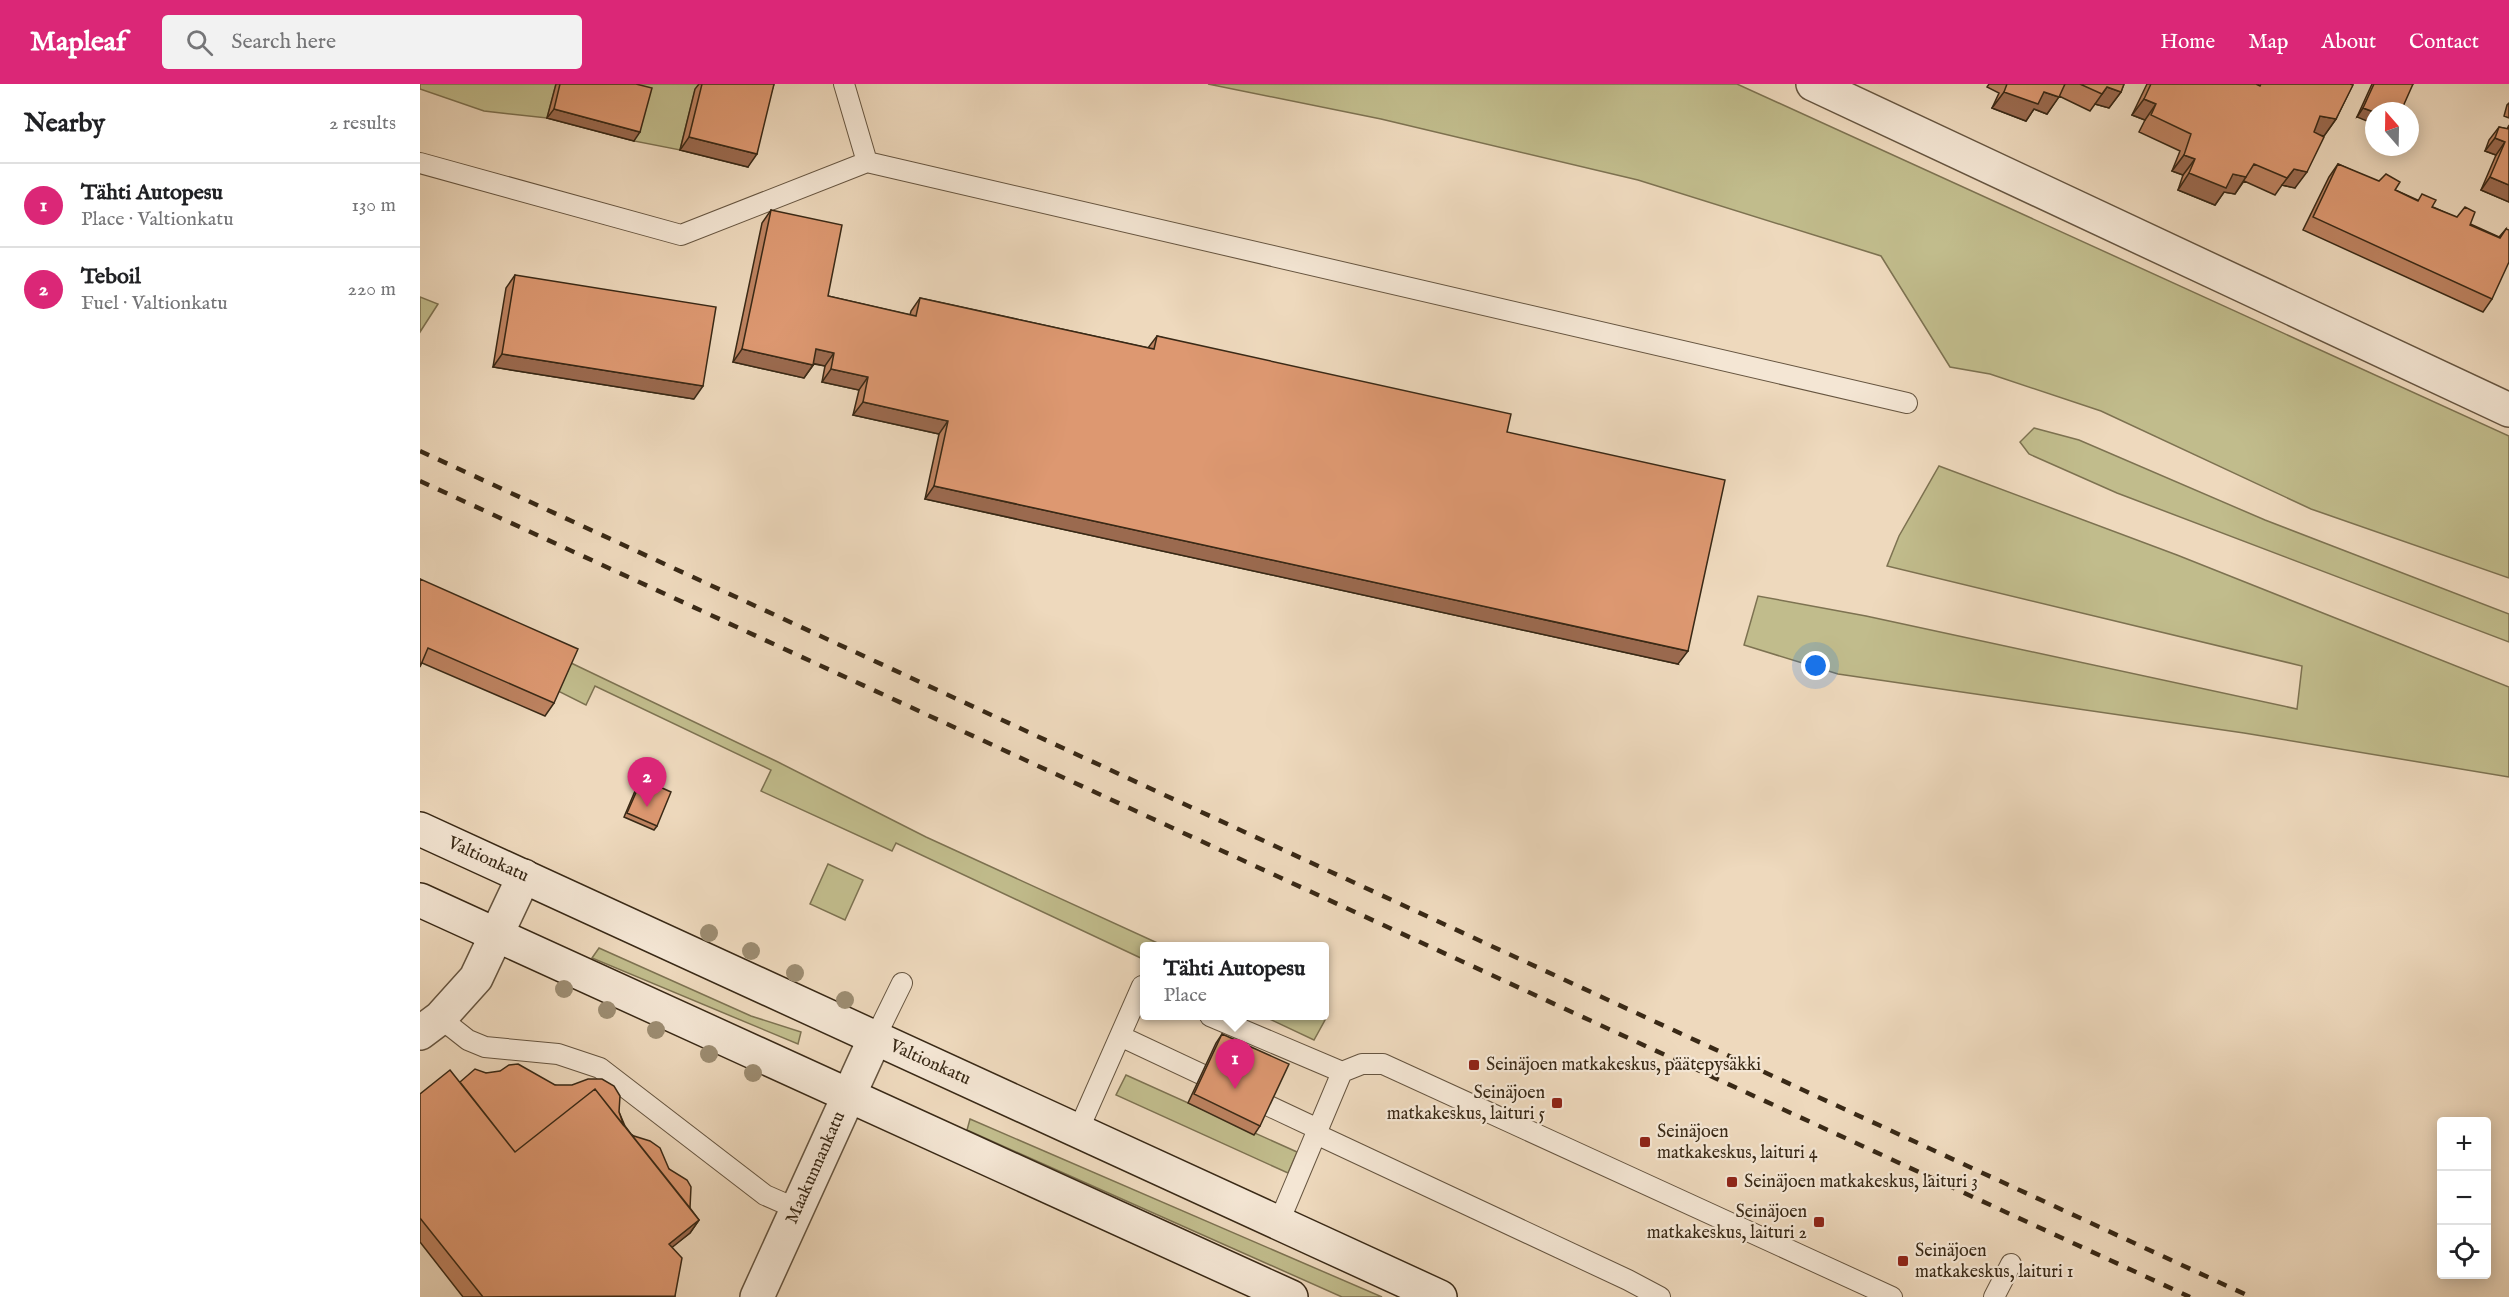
<!DOCTYPE html>
<meta charset="utf-8">
<style>
body{margin:0;font-family:"IM FELL English",serif;background:#f2f2f2;color:#202124}
.controls{position:absolute;right:18px;bottom:18px;display:grid;overflow:hidden;border-radius:6px;box-shadow:0 3px 15px #0003}
.controls button{width:54px;height:54px;display:grid;place-items:center;padding:0;border:0;border-bottom:2px solid #e0e0e0;background:#fff;color:#202124;font:30px sans-serif}
.compass{position:absolute;left:1945px;top:18px;width:54px;height:54px;border-radius:50%;background:#fff;box-shadow:0 3px 15px #0003;rotate:340deg}
.you{position:absolute;left:1396px;top:582px;width:21px;height:21px;margin:-15px;border:4px solid #fff;border-radius:50%;background:#1a73e8;box-shadow:0 0 0 9px #1a73e833}
.badge{display:grid;place-items:center;width:39px;height:39px;border-radius:50%;background:#db2777;color:#fff;font-size:20px;font-weight:700}
.pin{position:absolute;translate:-50% -50px;filter:drop-shadow(0 2px 3px #0008)}
.pin::after{content:'';position:absolute;top:32px;width:21px;height:18px;background:inherit;clip-path:polygon(0 0,100% 0,50% 100%)}
.popup{position:absolute;left:720px;top:858px;width:189px;height:78px;box-sizing:border-box;display:grid;place-content:center;border-radius:6px;background:#fff;filter:drop-shadow(0 2px 4px #0005);font-size:20px;white-space:nowrap;color:#757577}
.popup b{font-size:22px;color:#202124}
.popup::after{content:'';position:absolute;left:50%;top:100%;margin-left:-12px;border:12px solid transparent;border-top-color:#fff}
.list{margin:0;padding:0;list-style:none}
h2{display:flex;justify-content:space-between;align-items:center;height:78px;margin:0;padding:0 24px;font-size:26px}
h2 small{font-size:20px;font-weight:400;color:#757577}
.list li{display:grid;grid-template-columns:39px 1fr auto;gap:18px;align-items:center;box-sizing:border-box;height:84px;padding:0 24px;border-top:2px solid #e0e0e0}
.list b{display:block;font-size:22px;white-space:nowrap}
.list p{margin:0;font-size:20px;white-space:nowrap;color:#757577}
.list em{font-size:20px;font-style:normal;color:#757577}
.icon{flex:none;width:33px;height:33px;fill:none;stroke:currentColor;stroke-width:2;stroke-linecap:round;stroke-linejoin:round}
.map{position:relative;flex:none;width:2089px;height:1213px;overflow:hidden}
header{display:flex;align-items:center;gap:36px;box-sizing:border-box;height:84px;padding:0 30px;background:#db2777;color:#fff}
header strong{font-size:28px}
nav{display:flex;gap:33px;margin-inline-start:auto;font-size:21px}
.search{width:420px;height:54px;background:#f2f2f2;display:flex;align-items:center;gap:15px;box-sizing:border-box;padding:0 21px;border-radius:6px;color:#757577;font-size:22px}
main{display:flex}
aside{flex:1;background:#fff}
.map>svg:first-child{display:block}
.green{fill:#c1bc8c;stroke:#7d7251;stroke-width:1.5}
.lines{fill:none;stroke-linecap:round;stroke-linejoin:round}
.lane-casing{stroke:#665540;stroke-width:22}
.street-casing{stroke:#665540;stroke-width:36}
.secondary-casing{stroke:#392916;stroke-width:36}
.lane{stroke:#f4e6d4;stroke-width:20}
.street{stroke:#f4e6d4;stroke-width:33}
.secondary{stroke:#f4e6d4;stroke-width:33}
.rail{stroke:#392916;stroke-width:4.5;stroke-dasharray:10 10;stroke-linecap:butt}
.tree{fill:#9d8d72}
.wall{fill:#be8361;stroke:#392916;stroke-width:1.5}
.shaded-wall{fill:#9b6a4f;stroke:#392916;stroke-width:1.5}
.building{fill:#dd9871;stroke:#392916;stroke-width:1.5}
.poi-dot{fill:#8f2418;stroke:#f4e6d4;stroke-width:2}
.labels{text-anchor:middle;dominant-baseline:central;stroke-width:4.5;stroke-linejoin:round;paint-order:stroke}
.street-label{font-size:18px;fill:#392916;stroke:#f4e6d4}
.poi-label{font-size:18px;fill:#392916;stroke:#f4e6d4;text-anchor:start}
</style>
<header>
<strong>Mapleaf</strong>
<div class="search"><svg class="icon" aria-label="search" viewBox="0 0 24 24"><circle cx="10" cy="10" r="6"/><path d="M15 15l6 6"/></svg>Search here</div>
<nav><a>Home</a><a>Map</a><a>About</a><a>Contact</a></nav>
</header>
<main>
<aside>
<h2>Nearby<small>2 results</small></h2>
<ul class="list">
<li><span class="badge">1</span><div><b>Tähti Autopesu</b><p>Place · Valtionkatu</p></div><em>130 m</em></li>
<li><span class="badge">2</span><div><b>Teboil</b><p>Fuel · Valtionkatu</p></div><em>220 m</em></li>
</ul>
</aside>
<div class="map">
<svg width="2089" height="1213" viewBox="0 0 2089 1213">
<rect width="100%" height="100%" fill="#eed9bd"/>
<filter id="stains"><feTurbulence type="fractalNoise" baseFrequency=".00333" numOctaves="4"/><feColorMatrix values="0 0 0 0 .2 0 0 0 0 .09 0 0 0 0 .02 0 0 0 .5 -.17"/></filter>
<radialGradient id="worn" r=".72"><stop offset=".6" stop-color="#630" stop-opacity="0"/><stop offset="1" stop-color="#630" stop-opacity=".3"/></radialGradient>
<path class="green" d="M0,0H136L127,34L64,27L0,5Z
M177,0H290L275,6L260,66L214,57L225,13Z
M788,0H1317L2089,352V494L1891,425L1681,327L1570,290L1530,283L1461,172L1218,96L961,35Z
M0,213L18,220L0,248Z
M1614,344L1659,356L1845,436L2089,530V558L1697,409L1609,370L1600,358Z
M1519,382L1757,471L2089,603V693L1824,649L1418,590L1324,561L1338,512L1446,532L1877,625L1882,582L1467,482L1479,452Z
M149,578L358,678L506,753L744,862H725V876L476,759L472,767L341,707L351,686L175,602L166,621L136,606Z
M408,780L443,796L425,836L390,820Z
M179,864L331,932L381,948L378,960L172,874Z
M843,932H896L905,936L894,956Z
M706,991L877,1068L868,1089L696,1011Z
M550,1035L962,1213H922L547,1046Z"/>
<g class="lines">
<g class="lane-casing">
<path id="lane" d="M424,0L447,78L1487,319
M0,79L261,151L447,78
M790,932L922,988
M20,934L48,956L65,963L138,970L180,984L345,1111L377,1125
M700,952L898,1045
M455,954L482,899
M658,1047L722,902L725,903
M896,1050L1208,1196L1240,1213
M859,1138L922,988L942,980H963L1472,1213
M1574,1213L1591,1180"/>
</g>
<g class="street-casing">
<path id="street" d="M1393,0L2089,326
M0,949L20,934L56,894L104,792
M337,1213L455,954"/>
</g>
<g class="secondary-casing">
<path id="secondary" d="M0,745L1020,1213
M0,816L871,1213"/>
</g>
<use href="#lane" class="lane"/>
<use href="#street" class="street"/>
<use href="#secondary" class="secondary"/>
<path class="rail" d="M0,367L1831,1213
M0,397L1770,1213"/>
</g>
<g class="tree">
<circle cx="289" cy="849" r="9"/>
<circle cx="331" cy="867" r="9"/>
<circle cx="375" cy="889" r="9"/>
<circle cx="144" cy="905" r="9"/>
<circle cx="425" cy="916" r="9"/>
<circle cx="187" cy="926" r="9"/>
<circle cx="236" cy="946" r="9"/>
<circle cx="289" cy="970" r="9"/>
<circle cx="333" cy="989" r="9"/>
</g>
<path class="wall" d="M136,0H216L214,57L127,34Z
M279,0H354L328,83L260,66L275,5Z
M1569,0H1704L1701,8L1689,24L1675,20L1670,27L1639,12L1627,30L1614,25L1606,37L1572,24L1579,9L1567,3Z
M1727,0H1836L1838,1V0H1933L1916,35L1904,52L1899,51L1875,104L1862,101L1855,111L1824,97L1815,110L1804,108L1795,121L1758,106L1763,91L1752,87L1760,67L1719,48L1725,36L1712,31Z
M1952,0H1993L1937,33Z
M2089,19V34L2084,32L2087,21Z
M2089,41V118L2061,106L2076,71L2065,67L2069,56L2079,43L2087,45Z
M1918,80L2079,153L2086,145L2072,215L2063,228L1883,146L1909,93Z
M351,126L408,212L490,231L491,227L500,214L728,264L737,252L1087,348L1258,580L505,415L519,350L433,331L439,306L402,298L405,282L394,280L384,294L313,278L342,139Z
M95,191L274,315L73,283L86,204Z
M0,495L134,619L125,632L2,579Z
M222,695L237,742L234,746L204,733L218,700Z
M802,950L840,1042L834,1051L768,1019L796,959Z
M66,989L135,1001L199,1028L205,1042L211,1050L249,1085L270,1124L279,1136L270,1149L252,1163L255,1213H43L0,1158V1010L40,998Z"/>
<path class="shaded-wall" d="M1687,3L1701,8L1689,24L1675,20Z
M1584,8H1624L1639,13L1627,30L1614,25L1606,37L1572,24Z
M1724,15L1736,20L1725,36L1712,31Z
M1943,24L1954,28V40L1937,33Z
M134,25L220,48L214,57L127,34Z
M1900,32L1916,35L1904,52L1888,49Z
M269,53L337,70L328,83L260,66Z
M2075,54L2085,58L2076,71L2065,67Z
M1764,71L1775,75L1763,91L1752,87Z
M1874,85L1887,88L1875,104L1862,101Z
M1769,89L1813,90L1826,93L1815,110L1804,108L1795,121L1758,106Z
M2070,93L2089,101V118L2061,106Z
M322,265L393,281L384,294L313,278Z
M396,265L414,269L405,282L387,278Z
M82,270L283,302L274,315L73,283Z
M411,285L448,293L439,306L402,298Z
M443,318L528,337L519,350L433,331Z
M514,402L1268,567L1258,580L505,415Z
M279,1136L270,1149L240,1173L249,1160Z"/>
<path class="building" d="M140,0H216L232,4L220,48L134,25Z
M282,0H354L337,70L269,53Z
M1587,0H1645L1639,13L1624,8L1618,20L1584,8Z
M1660,0H1704L1701,8L1687,3L1682,10Z
M1731,0H1836L1840,2L1841,0H1930L1933,1L1916,35L1900,32L1894,48L1904,53L1887,88L1874,85L1867,94L1834,80L1826,93L1813,90L1806,104L1769,89L1775,75L1764,71L1771,50L1731,31L1736,20L1724,15Z
M1954,0H1993L1981,27H1954V28L1943,24Z
M2079,43L2089,45V101L2070,93L2085,58L2075,54Z
M1918,80L1959,97L1966,90L1980,98L1975,106L1998,117L2002,110L2016,116L2012,123L2037,133L2045,123L2055,128L2050,141L2080,154L2086,145L2089,146V178L2072,215L1893,133Z
M351,126L422,141L408,212L496,232L500,214L734,265L737,252L1091,330L1087,348L1305,396L1268,567L514,402L528,337L443,318L448,293L411,285L414,269L396,265L393,281L322,265Z
M95,191L296,223L283,302L82,270Z
M0,495L158,565L134,619L8,564L0,583Z
M222,695L251,708L237,742L207,729Z
M802,950L869,980L840,1042L774,1010Z
M98,980L135,1001H152L168,995H182L194,1002L200,1012L199,1028L204,1042L175,1005L95,1068L40,998L55,985L66,989L80,987L89,981Z
M30,986L95,1068L175,1005L279,1136L249,1160L262,1174L255,1212L63,1213L0,1134V1010Z
M211,1050L214,1052L230,1057L240,1064L249,1085L267,1096L271,1103L270,1124Z"/>
<g class="poi-dot">
<rect x="1048" y="975" width="12" height="12" rx="3"/>
<rect x="1131" y="1013" width="12" height="12" rx="3"/>
<rect x="1219" y="1052" width="12" height="12" rx="3"/>
<rect x="1306" y="1092" width="12" height="12" rx="3"/>
<rect x="1393" y="1132" width="12" height="12" rx="3"/>
<rect x="1477" y="1171" width="12" height="12" rx="3"/>
</g>
<g class="labels">
<g class="street-label">
<text transform="translate(68 776) rotate(24)">Valtionkatu</text>
<text transform="translate(510 979) rotate(24)">Valtionkatu</text>
<text transform="translate(396 1084) rotate(-66)">Maakunnankatu</text>
</g>
<g class="poi-label">
<text x="1066" y="981">Seinäjoen matkakeskus, päätepysäkki</text>
<text x="1125" y="1009" text-anchor="end">Seinäjoen<tspan x="1125" dy="21">matkakeskus, laituri 5</tspan></text>
<text x="1237" y="1048">Seinäjoen<tspan x="1237" dy="21">matkakeskus, laituri 4</tspan></text>
<text x="1324" y="1098">Seinäjoen matkakeskus, laituri 3</text>
<text x="1387" y="1128" text-anchor="end">Seinäjoen<tspan x="1387" dy="21">matkakeskus, laituri 2</tspan></text>
<text x="1495" y="1167">Seinäjoen<tspan x="1495" dy="21">matkakeskus, laituri 1</tspan></text>
</g>
</g>
<rect width="100%" height="100%" filter="url(#stains)"/>
<rect width="100%" height="100%" fill="url(#worn)"/>
</svg>
<div class="controls">
<button>+</button>
<button>−</button>
<button><svg class="icon" aria-label="locate" viewBox="0 0 24 24"><circle cx="12" cy="12" r="6"/><path d="M12 2v4M12 18v4M2 12h4M18 12h4"/></svg></button>
</div>
<svg class="compass" viewBox="-18 -18 36 36"><path d="M0-13l5 13h-10z" fill="#e53935"/><path d="M0 13l5-13h-10z" fill="#757577"/></svg>
<div class="you"></div>
<div class="pin badge" style="left:815px;top:1005px">1</div>
<div class="popup"><b>Tähti Autopesu</b>Place</div>
<div class="pin badge" style="left:227px;top:723px">2</div>
</div>
</main>
